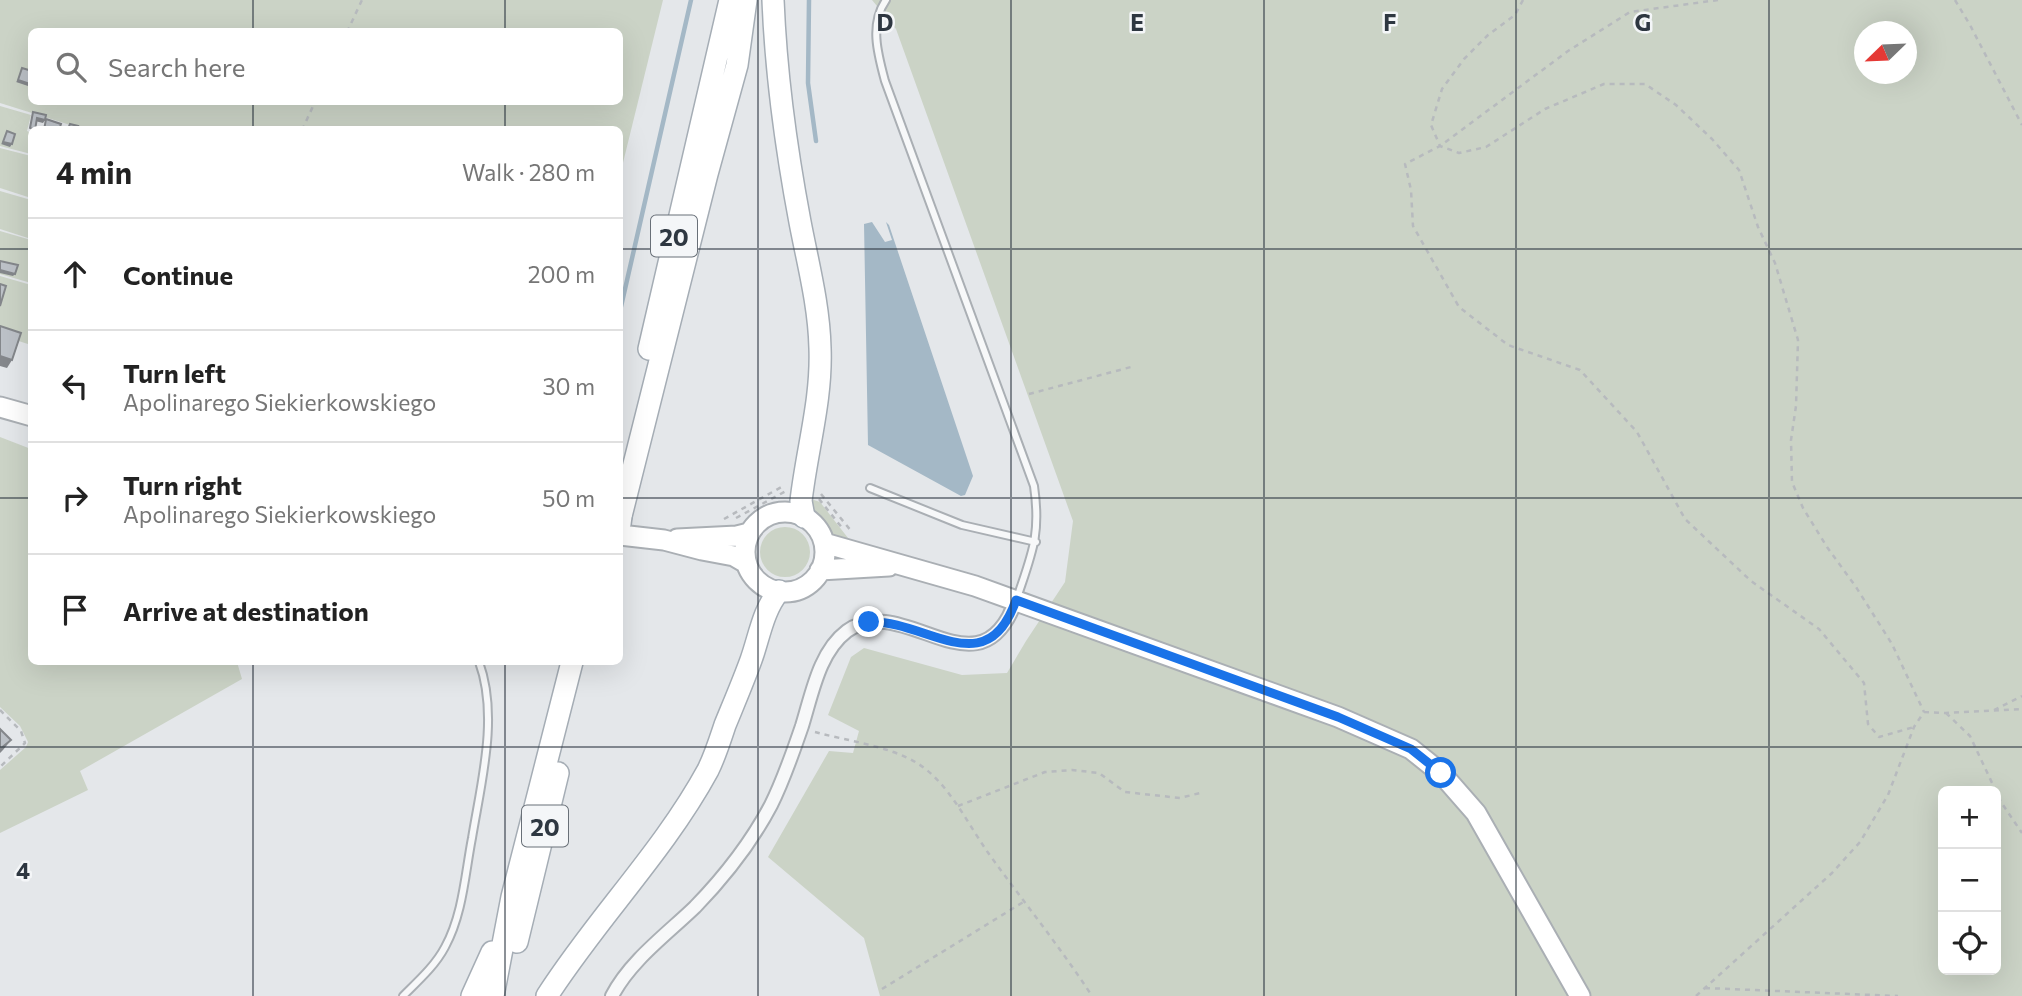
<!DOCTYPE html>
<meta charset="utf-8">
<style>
body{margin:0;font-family:Commissioner,sans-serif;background:#f2f2f2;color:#222}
.controls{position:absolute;right:21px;bottom:21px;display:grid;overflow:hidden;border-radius:10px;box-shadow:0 7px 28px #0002}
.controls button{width:63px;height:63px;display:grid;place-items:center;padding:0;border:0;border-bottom:2px solid #e0e0e0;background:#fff;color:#222;font:35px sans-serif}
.compass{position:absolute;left:1854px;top:21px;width:63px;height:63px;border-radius:50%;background:#fff;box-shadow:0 7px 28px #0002;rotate:247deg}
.stop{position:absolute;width:21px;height:21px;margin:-16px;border:5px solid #1a73e8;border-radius:50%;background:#fff}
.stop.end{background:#1a73e8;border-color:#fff;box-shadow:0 2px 7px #0008}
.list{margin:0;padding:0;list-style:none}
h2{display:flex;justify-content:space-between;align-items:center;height:91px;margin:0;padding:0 28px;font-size:30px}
h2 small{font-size:23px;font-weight:400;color:#767676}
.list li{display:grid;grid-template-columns:46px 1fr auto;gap:21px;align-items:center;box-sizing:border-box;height:112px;padding:0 28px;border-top:2px solid #e0e0e0}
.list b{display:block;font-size:26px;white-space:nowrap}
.list p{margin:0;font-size:23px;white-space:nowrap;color:#767676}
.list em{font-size:23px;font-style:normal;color:#767676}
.icon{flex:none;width:38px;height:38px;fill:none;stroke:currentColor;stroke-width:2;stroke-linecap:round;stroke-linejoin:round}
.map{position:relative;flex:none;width:2022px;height:996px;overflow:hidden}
.search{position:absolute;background:#fff;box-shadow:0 7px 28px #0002;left:28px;top:28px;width:595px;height:77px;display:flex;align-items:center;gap:18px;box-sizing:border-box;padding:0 24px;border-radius:10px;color:#767676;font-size:26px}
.panel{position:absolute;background:#fff;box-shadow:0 7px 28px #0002;left:28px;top:126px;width:595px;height:539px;border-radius:10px}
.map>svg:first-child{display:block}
.green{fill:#cbd3c6;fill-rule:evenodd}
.water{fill:#a4b8c6}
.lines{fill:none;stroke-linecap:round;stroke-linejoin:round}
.stream{stroke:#a4b8c6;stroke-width:4.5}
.lane-casing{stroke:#aaafb4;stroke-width:10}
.street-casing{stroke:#aaafb4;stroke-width:16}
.secondary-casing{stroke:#aaafb4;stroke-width:23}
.primary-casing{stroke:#a5adb5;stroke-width:24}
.path{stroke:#b7babe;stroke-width:2.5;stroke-dasharray:5 5;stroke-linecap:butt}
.lane{stroke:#f7f8f9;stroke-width:6}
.street{stroke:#f7f8f9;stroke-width:12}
.secondary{stroke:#fff;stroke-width:19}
.primary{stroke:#fff;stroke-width:21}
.primary-bridge-casing{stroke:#a5adb5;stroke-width:24;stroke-linecap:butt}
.primary-bridge{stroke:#fff;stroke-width:21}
.shaded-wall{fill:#84878b}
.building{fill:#bcc1c7;stroke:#84878b;stroke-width:2}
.route{stroke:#1a73e8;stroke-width:9}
.grid{fill:none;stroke:#2e3741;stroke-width:2;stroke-opacity:0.55}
.labels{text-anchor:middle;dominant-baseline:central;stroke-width:5;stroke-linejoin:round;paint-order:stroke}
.shield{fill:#f4f6f8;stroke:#697078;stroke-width:2}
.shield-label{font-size:24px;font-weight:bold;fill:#2e3741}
.grid-label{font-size:23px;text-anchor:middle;font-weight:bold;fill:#2e3741;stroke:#f4f6f8;stroke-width:5;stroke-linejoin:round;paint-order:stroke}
</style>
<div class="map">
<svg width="2022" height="996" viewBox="0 0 2022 996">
<rect width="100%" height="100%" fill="#e4e7ea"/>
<path class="green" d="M0,0H663L620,175V130L83,129L0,103ZM32,32H620V102H32Z
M872,0H2022V996H880L864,938L768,857L829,751L853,753L859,731L828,715L851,657L864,648L962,675L1007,673L1026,641L1065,582L1073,521L896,29ZM1864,32H1906V74H1864ZM1943,791H1996V970H1943Z
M0,106L31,115L27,131L31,133V154L0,146Z
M0,148L31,156V198L0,188Z
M0,191L31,200V239L0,229Z
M0,231L31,240V283L0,274Z
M0,276L31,285V345L0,335Z
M0,437L31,449L32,662H237L242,679L80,771L88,790L0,833V770L26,747L28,742L20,726L0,707Z
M808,498L820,502L855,547L829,537L812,512Z
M760 552a25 25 0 1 1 50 0a25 25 0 1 1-50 0Z"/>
<path class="water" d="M872,222L885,242L892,240L886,222L889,225L973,476L965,495L961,496L868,445L864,224Z"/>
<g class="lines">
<path class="stream" d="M809,0L808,83L816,141
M620,311L691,0"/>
<g class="lane-casing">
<path id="lane" d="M886,0C869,24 878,55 885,81L1034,486C1041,535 1032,553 1017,598
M870,488L962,525L1036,542
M403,996C418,981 435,966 445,947C463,914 465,874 472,838C481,783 499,716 479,662"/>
</g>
<g class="street-casing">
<path id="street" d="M612,996C630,961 667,934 695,907C725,876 751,843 771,805C784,779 793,752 802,726C812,694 819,652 847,631C904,590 980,701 1016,600"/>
</g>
<g class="secondary-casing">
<path id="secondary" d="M0,407L32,416
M745 552a40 40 0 1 1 80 0a40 40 0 1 1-80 0Z
M620,535L664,540L702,550L734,556L746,563
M677,539L737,536L749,533
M824,543L975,586L1338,717L1411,749L1441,773L1476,813L1580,996
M820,570L889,566"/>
</g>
<g class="primary-casing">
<path id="primary" d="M773,0C776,75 786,148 800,222C808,264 819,305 820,348C822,400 807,449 801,501L804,517
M649,349L730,0
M621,516L707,174L737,65L746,0
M517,942L558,773
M472,996L492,952
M493,996L512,897L572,662
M547,996C597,918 664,851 708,770C715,756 720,740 725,725C734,703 743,682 751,660C759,638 763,610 779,591"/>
</g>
<path class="path" d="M1523,0L1515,15L1488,35L1464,59L1442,89L1431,125L1440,146L1459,153L1486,147L1545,109L1604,84H1645L1676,105L1712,139L1739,170L1758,227L1775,263L1798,340L1796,406L1791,440L1792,482L1803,508L1827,547L1856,587L1892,644L1924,712
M1718,0L1630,12L1568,51L1440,146L1405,164L1411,190L1413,226L1459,307L1508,345L1580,370L1637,432L1685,519L1751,581L1819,629L1864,683L1868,724L1879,737L1914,727
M1955,0L1970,25L2022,125
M347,32L362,0
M302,130L315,102
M1029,394L1131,367
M821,494L852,532
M819,499L843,529
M736,518L786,491
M724,519L785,485
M0,710L21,731L25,743L0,767
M1994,710L2022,696
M1924,712L1946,713L2022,709
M1946,713L1970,736L2001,802L2022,833
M815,732C848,741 889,746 917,763C949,783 967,823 989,854C1023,901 1060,947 1092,996
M958,806L1045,772L1072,770L1099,773L1125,792L1180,798L1200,793
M1705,988L1898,996
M882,989L1025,901
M1696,996L1832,873L1860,842L1888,795L1914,727L1924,712"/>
<use href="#lane" class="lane"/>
<use href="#street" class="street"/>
<use href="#secondary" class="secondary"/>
<use href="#primary" class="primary"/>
<g class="primary-bridge-casing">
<path id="primary-bridge" d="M620,524L621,516"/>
</g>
<use href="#primary-bridge" class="primary-bridge"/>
</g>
<path class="shaded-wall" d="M18,80L30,84L28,86L16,82Z
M37,118L45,120L43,123L35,121Z
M3,142L12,144L10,147L1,144Z
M0,270L15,274L13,276L0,273Z
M0,356L12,360L7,368L0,366Z
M11,740L3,750L0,753V749Z"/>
<path class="building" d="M22,68L32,71V78L30,84L18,80Z
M33,112L46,115L45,120L37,118L35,130L30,128Z
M46,119L61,124L59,130H44Z
M70,124L78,126L76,130L68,129Z
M7,131L15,134L12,144L3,142Z
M0,261L18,265L15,274L0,270Z
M0,284L6,286L0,306Z
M0,326L21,333L12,360L0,356Z
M0,729L11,740L0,749Z"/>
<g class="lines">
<path class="route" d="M869,622C926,619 987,685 1016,600L1338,717L1411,749L1441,773"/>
</g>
<path class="grid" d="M253,0V32M505,0V32M758,0V996M1011,0V996M1264,0V996M1516,0V996M1769,0V996M253,102V130M505,102V130M0,249H32M620,249H2022M0,498H32M620,498H2022M253,662V996M505,662V996M0,747H2022"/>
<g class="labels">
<g class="shield">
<rect x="651" y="215.5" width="46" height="41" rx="5"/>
<rect x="522" y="805.5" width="46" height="41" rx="5"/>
</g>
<g class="shield-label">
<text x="674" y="236">20</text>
<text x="545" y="826">20</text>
</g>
</g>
<g class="grid-label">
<text x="885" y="31">D</text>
<text x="1137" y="31">E</text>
<text x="1390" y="31">F</text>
<text x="1643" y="31">G</text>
<text x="23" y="879">4</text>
</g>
</svg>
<div class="controls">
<button>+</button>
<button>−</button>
<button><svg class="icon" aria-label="locate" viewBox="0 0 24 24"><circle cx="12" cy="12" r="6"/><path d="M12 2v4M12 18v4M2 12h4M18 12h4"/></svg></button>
</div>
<svg class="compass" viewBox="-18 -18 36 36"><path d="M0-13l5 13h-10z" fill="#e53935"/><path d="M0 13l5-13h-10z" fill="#767676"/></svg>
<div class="stop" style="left:1441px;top:773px"></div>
<div class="stop end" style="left:869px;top:622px"></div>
<div class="search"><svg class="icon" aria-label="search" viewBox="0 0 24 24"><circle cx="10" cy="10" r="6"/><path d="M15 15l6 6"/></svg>Search here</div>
<section class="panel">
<h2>4 min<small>Walk · 280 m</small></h2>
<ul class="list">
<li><svg class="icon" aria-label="ahead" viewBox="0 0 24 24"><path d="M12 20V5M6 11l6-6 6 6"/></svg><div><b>Continue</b></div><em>200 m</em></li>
<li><svg class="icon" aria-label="left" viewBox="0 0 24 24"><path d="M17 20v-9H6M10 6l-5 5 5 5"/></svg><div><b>Turn left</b><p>Apolinarego Siekierkowskiego</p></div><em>30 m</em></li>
<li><svg class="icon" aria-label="right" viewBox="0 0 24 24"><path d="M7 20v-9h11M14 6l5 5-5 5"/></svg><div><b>Turn right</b><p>Apolinarego Siekierkowskiego</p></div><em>50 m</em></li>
<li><svg class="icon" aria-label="arrive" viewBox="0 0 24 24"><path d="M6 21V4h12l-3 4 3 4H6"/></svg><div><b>Arrive at destination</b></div></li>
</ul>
</section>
</div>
